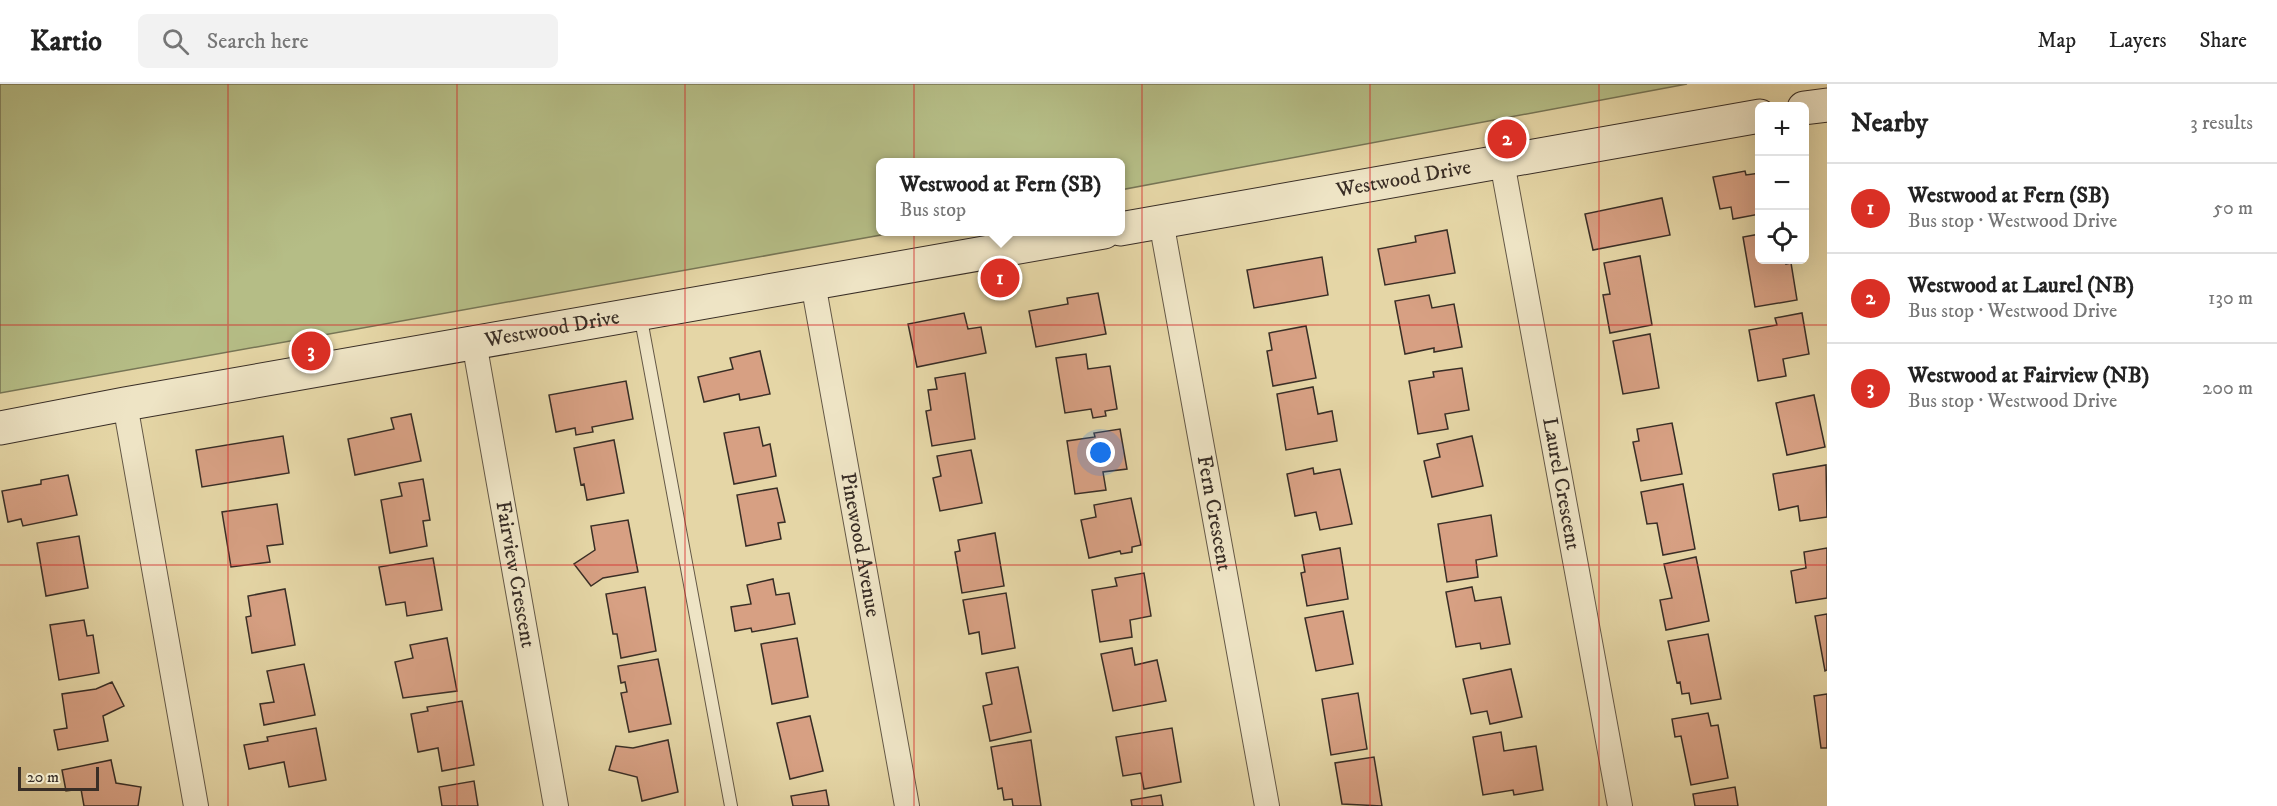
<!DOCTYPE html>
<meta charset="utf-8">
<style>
body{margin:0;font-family:"IM FELL DW Pica",serif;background:#f2f2f2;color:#222}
.controls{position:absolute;right:18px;top:18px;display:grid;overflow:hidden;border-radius:9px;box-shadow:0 6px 24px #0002}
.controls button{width:54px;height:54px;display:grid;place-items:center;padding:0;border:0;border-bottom:2px solid #e0e0e0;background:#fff;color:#222;font:30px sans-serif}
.scale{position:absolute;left:18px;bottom:15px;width:81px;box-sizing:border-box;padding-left:6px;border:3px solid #392e26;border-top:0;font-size:16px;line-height:21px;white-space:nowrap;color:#392e26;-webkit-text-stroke:4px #eee4c5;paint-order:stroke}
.you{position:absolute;left:1101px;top:369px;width:21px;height:21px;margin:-15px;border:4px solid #fff;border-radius:50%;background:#1a73e8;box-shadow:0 0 0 9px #1a73e833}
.badge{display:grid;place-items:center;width:39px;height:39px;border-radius:50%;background:#d93025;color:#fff;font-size:20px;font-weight:700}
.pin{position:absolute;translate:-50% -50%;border:3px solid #fff;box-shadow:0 2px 6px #0006}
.popup{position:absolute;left:876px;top:74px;width:249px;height:78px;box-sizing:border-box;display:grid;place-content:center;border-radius:9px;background:#fff;filter:drop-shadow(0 2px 4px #0005);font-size:20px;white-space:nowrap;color:#767676}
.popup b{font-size:22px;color:#222}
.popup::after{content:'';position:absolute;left:50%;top:100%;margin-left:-12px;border:12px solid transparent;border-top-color:#fff}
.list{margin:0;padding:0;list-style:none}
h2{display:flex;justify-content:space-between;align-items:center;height:78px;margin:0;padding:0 24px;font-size:26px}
h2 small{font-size:20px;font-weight:400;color:#767676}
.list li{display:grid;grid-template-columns:39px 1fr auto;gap:18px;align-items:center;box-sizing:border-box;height:90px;padding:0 24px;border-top:2px solid #e0e0e0}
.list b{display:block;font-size:22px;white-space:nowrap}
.list p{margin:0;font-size:20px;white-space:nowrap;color:#767676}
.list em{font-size:20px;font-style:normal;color:#767676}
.icon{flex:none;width:33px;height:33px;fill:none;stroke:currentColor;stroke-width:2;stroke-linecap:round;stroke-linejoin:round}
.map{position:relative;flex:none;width:1827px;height:722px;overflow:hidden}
header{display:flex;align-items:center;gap:36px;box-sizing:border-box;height:84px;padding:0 30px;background:#fff;border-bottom:2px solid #e0e0e0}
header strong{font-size:28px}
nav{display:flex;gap:33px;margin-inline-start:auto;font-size:21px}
.search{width:420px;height:54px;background:#f2f2f2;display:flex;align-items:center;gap:15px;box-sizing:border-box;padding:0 21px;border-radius:9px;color:#767676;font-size:22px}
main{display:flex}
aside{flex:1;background:#fff}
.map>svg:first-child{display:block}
.green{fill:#b5bd86;stroke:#777656;stroke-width:1.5}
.building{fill:#d7a083;stroke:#392e26;stroke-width:1.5}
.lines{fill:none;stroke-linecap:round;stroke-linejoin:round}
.lane-casing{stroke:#645846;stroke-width:14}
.street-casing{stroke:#645846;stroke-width:26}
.secondary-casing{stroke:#392e26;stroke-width:35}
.lane{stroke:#eee4c5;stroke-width:12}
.street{stroke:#eee4c5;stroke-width:24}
.secondary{stroke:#eee4c5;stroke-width:33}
.grid{fill:none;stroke:#d62828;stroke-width:1.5;stroke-opacity:0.55}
.labels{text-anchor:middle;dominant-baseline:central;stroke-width:4.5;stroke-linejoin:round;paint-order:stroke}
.street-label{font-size:21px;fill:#392e26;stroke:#eee4c5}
</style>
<header>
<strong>Kartio</strong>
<div class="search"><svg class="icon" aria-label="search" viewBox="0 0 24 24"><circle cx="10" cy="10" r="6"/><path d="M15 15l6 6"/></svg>Search here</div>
<nav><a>Map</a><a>Layers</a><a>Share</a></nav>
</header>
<main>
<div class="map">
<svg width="1827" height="722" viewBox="0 0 1827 722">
<rect width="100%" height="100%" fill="#e5d6a6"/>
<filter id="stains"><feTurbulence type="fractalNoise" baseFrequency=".00333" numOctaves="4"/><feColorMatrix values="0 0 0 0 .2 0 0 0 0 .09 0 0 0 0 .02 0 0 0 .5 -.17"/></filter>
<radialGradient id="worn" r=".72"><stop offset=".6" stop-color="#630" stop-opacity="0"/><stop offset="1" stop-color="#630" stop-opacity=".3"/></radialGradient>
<path class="green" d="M0,0H1687L1120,106V79H880V148H898L0,309Z"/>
<path class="building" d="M1745,87L1746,91L1760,89V130L1733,135L1731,123L1720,125L1713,93Z
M1662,114L1670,151L1593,166L1585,130Z
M1447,146L1455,189L1385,201L1378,165L1416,158L1415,152Z
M1760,150V176H1786V180L1791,179L1797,216L1755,223L1743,153Z
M1640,172L1652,241L1610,249L1603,211L1610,210L1604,179Z
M1322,173L1328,211L1254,224L1247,186Z
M1098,209L1106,250L1036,263L1029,227L1068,220L1067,214Z
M1429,211L1432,224L1454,220L1462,263L1434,268V264L1405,270L1395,217Z
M964,229L968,245L981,243L986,269L917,283L908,240Z
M1802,229L1809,270L1783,275L1786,292L1758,297L1749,246L1777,241L1775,234Z
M1306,242L1316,294L1273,302L1267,267L1272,266L1269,249Z
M1650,250L1659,304L1623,310L1613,257Z
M760,267L770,310L740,316L739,310L704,318L698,293L733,285L730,274Z
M1086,270L1088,285L1110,282L1117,325L1105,327L1106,332L1093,334L1091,325L1065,329L1056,274Z
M1462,284L1469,326L1445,330L1448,345L1418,350L1409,297L1434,293L1433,288Z
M965,289L975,355L932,362L926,327L931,326L928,306L937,305L935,294Z
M626,297L633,335L592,343L593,348L576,351L575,344L556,348L549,311Z
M1313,303L1318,330L1332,327L1337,357L1286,366L1277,310Z
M1814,311L1825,363L1787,371L1776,319Z
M411,330L421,377L355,391L348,355L394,345L391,334Z
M1672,339L1682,390L1641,397L1633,358L1639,357L1637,345Z
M759,343L763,362L770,360L776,392L734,400L724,349Z
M1120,345L1127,385L1103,388L1106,406L1075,410L1067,357L1095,353L1094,349Z
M283,352L289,389L202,403L196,366Z
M1472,352L1483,402L1432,413L1424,377L1440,373L1437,360Z
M614,356L624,409L587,416L584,400L581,401L574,364Z
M971,366L982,419L940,427L933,394L941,392L937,372Z
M1826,381L1827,433L1800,437L1798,422L1779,426L1773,390Z
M1313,384L1314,390L1340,385L1352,440L1320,446L1316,428L1295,432L1287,390Z
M68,391L77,431L23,442L21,435L8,438L2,407L41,400V396Z
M423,395L430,436L423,437L427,462L390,469L381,416L402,412L399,399Z
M1683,400L1695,465L1663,471L1657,439L1647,440L1641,408Z
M777,404L785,438L778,439L781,455L746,462L737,411Z
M1131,414L1141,461L1132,463V468L1121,470L1120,467L1089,474L1081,436L1096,433L1094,421Z
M277,420L283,460L267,462L270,478L231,483L222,428Z
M1491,431L1497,472L1476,476L1478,493L1447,498L1438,440Z
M628,436L638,488L603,494L591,502L574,480L595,466L591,442Z
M995,449L1004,502L962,509L955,468L960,467L958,456Z
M79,452L88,504L46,512L37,459Z
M1340,464L1348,515L1307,522L1301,489L1305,488L1302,471Z
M1827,464V514L1796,519L1791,487L1806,484L1804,468Z
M1696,473L1709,537L1666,546L1660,516L1672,514L1664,480Z
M433,474L442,526L407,532L405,518L386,521L379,483Z
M1144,489L1151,532L1130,536L1132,553L1100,558L1092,506L1117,502L1115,494Z
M773,495L776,511L789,509L795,540L752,548L751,544L735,547L731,523L751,520L747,501Z
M645,503L656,567L621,574L617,550H613L606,510Z
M1472,503L1475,517L1501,513L1510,560L1481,565L1480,559L1456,563L1446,508Z
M285,505L295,561L252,569L246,533L251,532L248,512Z
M1006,509L1015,564L982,570L979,548L969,550L963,516Z
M1343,527L1353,580L1316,587L1305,534Z
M1827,530V586L1825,587L1815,532Z
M84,536L87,552L93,551L99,589L59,596L50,541Z
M1708,550L1721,615L1691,620L1689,609L1682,610L1680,598L1677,599L1668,557Z
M447,554L457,607L403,614L395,578L413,574L410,561Z
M797,554L808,613L772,620L761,560Z
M1132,564L1135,581L1157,576L1166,617L1113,627L1101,570Z
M658,575L671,640L629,648L621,609L627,608L625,598L621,599L618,582Z
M304,580L315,631L264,641L260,620L274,618L267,587Z
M1018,583L1031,648L990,657L983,622L992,620L986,589Z
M1511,585L1522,633L1490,640L1487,627L1471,630L1463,595Z
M112,598L124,622L103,632L108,657L58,666L54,646L67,644L62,610L96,605Z
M1358,609L1367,665L1331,671L1322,615Z
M1827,610V664H1821L1814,612Z
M462,617L474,681L442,687L438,664L418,668L411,630L428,627L427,623Z
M1708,629L1711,642L1718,641L1728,694L1691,701L1681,652L1675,653L1672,635Z
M810,632L823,687L790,695L777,639Z
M316,644L326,696L289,703L284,678L249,685L244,661L268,657L267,653Z
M1172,644L1181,698L1144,705L1141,689L1123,692L1116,653Z
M1501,648L1504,667L1536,662L1543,706L1514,711L1513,706L1483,711L1473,653Z
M668,656L678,708L642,717L637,693L609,686L616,662L633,664Z
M1031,656L1041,722H1013L1012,715L1004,716L1002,704L998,705L991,663Z
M1374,673L1382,722L1342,720L1335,679Z
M111,676L116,699L141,703L138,722H84L81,705L66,707L62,686Z
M474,697L478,722H442L439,703Z
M1735,703L1738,722H1695L1693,710Z
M826,706L829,722H793L791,712Z
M1161,711L1163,722H1132L1131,716Z"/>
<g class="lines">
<g class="lane-casing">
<path id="lane" d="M640,230L731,722"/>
</g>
<g class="street-casing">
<g id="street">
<path id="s1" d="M1502,78L1620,722"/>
<path id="s2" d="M1161,137L1267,722"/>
<path id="s3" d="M813,199L907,722"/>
<path id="s4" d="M474,258L556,722"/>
<path d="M125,320L196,722"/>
</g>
</g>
<g class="secondary-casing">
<g id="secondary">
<path d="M1804,24L1827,21"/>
<path id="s5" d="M1120,145L1760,32"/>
<path id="s6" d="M0,344L125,320L1104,148"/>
</g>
</g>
<use href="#lane" class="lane"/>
<use href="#street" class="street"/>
<use href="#secondary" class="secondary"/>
</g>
<path class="grid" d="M228,0V722M457,0V722M685,0V722M914,0V722M1142,0V722M1370,0V722M1599,0V722M0,241H1827M0,481H1827"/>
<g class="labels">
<g class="street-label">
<text stroke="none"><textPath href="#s5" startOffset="288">Westwood Drive</textPath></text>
<text stroke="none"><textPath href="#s6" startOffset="561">Westwood Drive</textPath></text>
<text stroke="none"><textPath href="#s1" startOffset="327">Laurel Crescent</textPath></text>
<text stroke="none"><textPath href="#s2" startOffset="297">Fern Crescent</textPath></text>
<text stroke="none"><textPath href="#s3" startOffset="266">Pinewood Avenue</textPath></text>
<text stroke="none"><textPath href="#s4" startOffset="236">Fairview Crescent</textPath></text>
</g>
</g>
<rect width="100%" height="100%" filter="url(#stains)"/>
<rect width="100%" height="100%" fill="url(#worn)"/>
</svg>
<div class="controls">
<button>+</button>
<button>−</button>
<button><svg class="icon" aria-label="locate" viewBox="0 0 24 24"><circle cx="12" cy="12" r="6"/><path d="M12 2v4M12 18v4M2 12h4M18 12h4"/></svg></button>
</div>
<div class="scale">20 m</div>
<div class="you"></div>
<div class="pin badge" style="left:1000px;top:194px">1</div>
<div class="popup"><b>Westwood at Fern (SB)</b>Bus stop</div>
<div class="pin badge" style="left:1507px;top:55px">2</div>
<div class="pin badge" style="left:311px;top:267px">3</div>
</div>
<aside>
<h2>Nearby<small>3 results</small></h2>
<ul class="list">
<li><span class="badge">1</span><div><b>Westwood at Fern (SB)</b><p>Bus stop · Westwood Drive</p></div><em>50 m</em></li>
<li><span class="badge">2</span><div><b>Westwood at Laurel (NB)</b><p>Bus stop · Westwood Drive</p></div><em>130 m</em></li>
<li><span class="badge">3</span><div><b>Westwood at Fairview (NB)</b><p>Bus stop · Westwood Drive</p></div><em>200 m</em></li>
</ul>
</aside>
</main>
